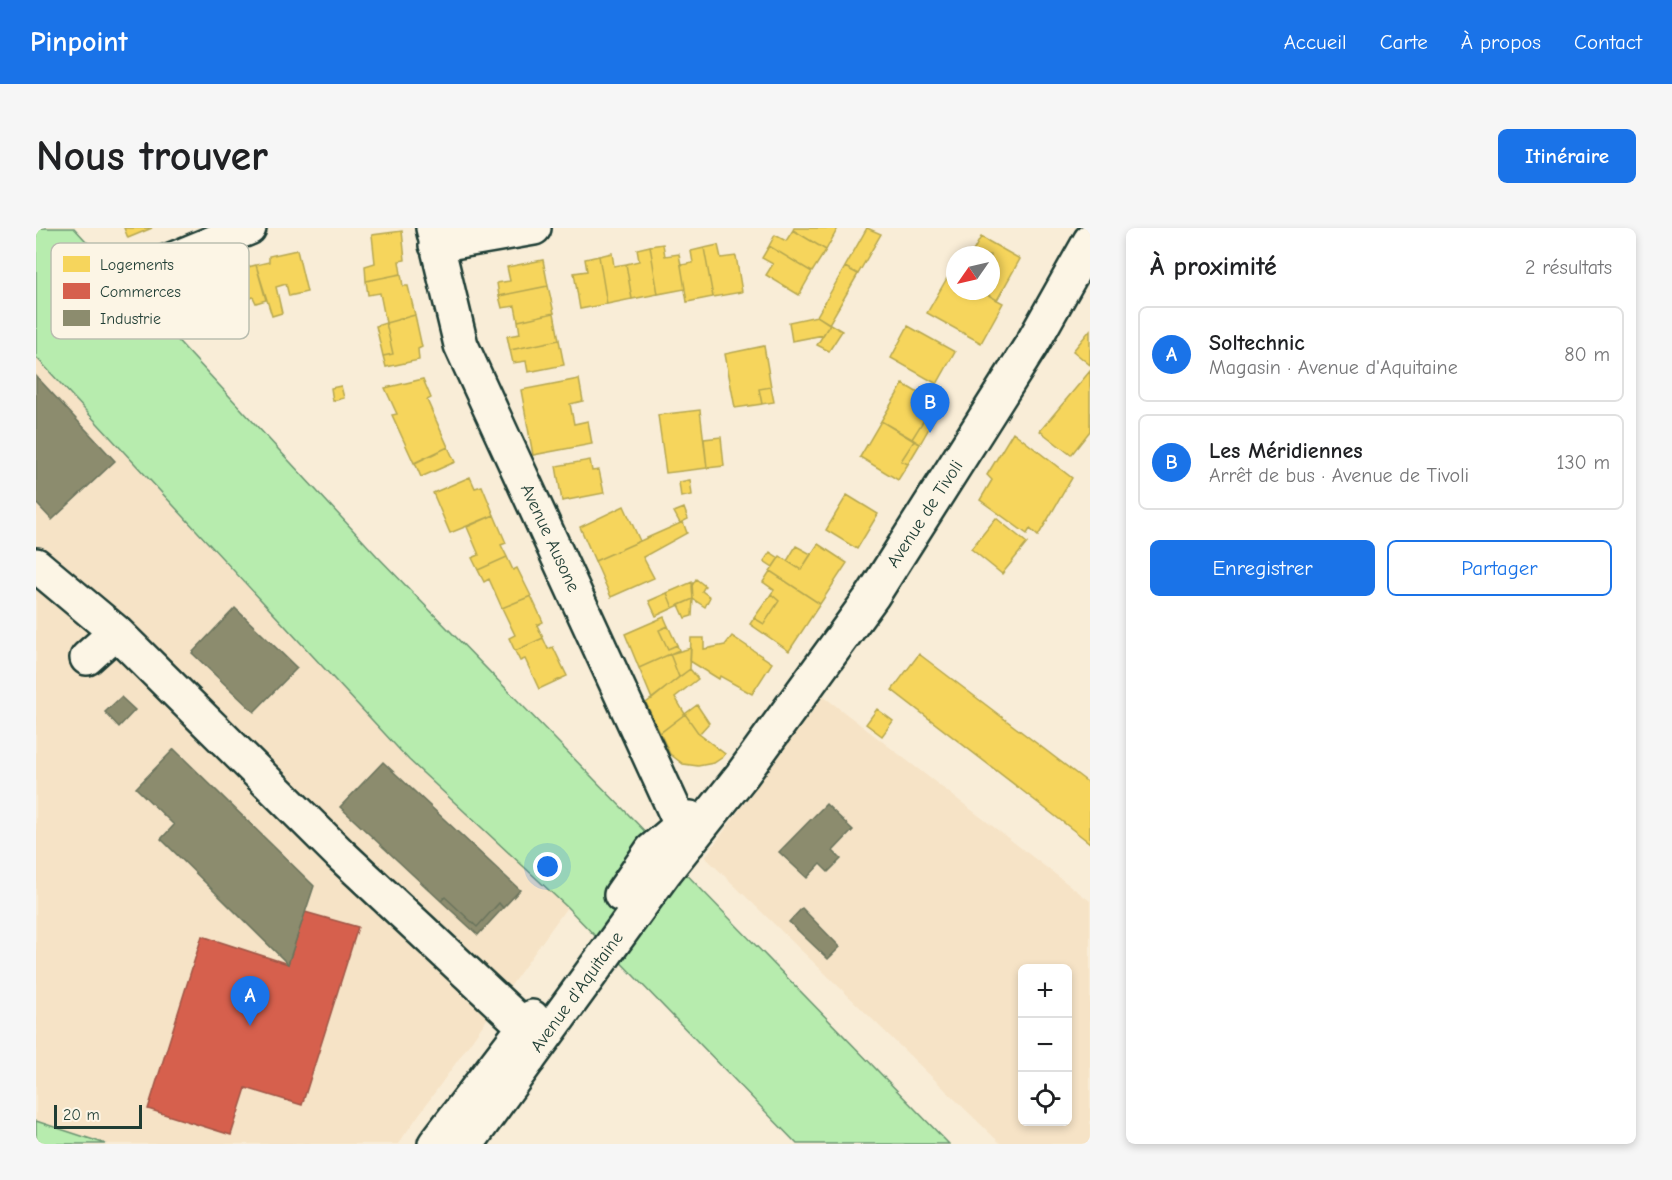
<!DOCTYPE html>
<html lang="fr">
<meta charset="utf-8">
<style>
body{margin:0;font-family:"Comic Neue",sans-serif;background:#f6f6f6;color:#202124}
.controls{position:absolute;right:18px;bottom:18px;display:grid;overflow:hidden;border-radius:9px;box-shadow:0 3px 9px #0003}
.controls button{width:54px;height:54px;display:grid;place-items:center;padding:0;border:0;border-bottom:2px solid #e0e0e0;background:#fff;color:#202124;font:30px sans-serif}
.compass{position:absolute;left:910px;top:18px;width:54px;height:54px;border-radius:50%;background:#fff;box-shadow:0 3px 9px #0003;rotate:236deg}
.scale{position:absolute;left:18px;bottom:15px;width:88px;box-sizing:border-box;padding-left:6px;border:3px solid #1f3d34;border-top:0;font-size:16px;line-height:21px;white-space:nowrap;color:#1f3d34;-webkit-text-stroke:4px #fcf5e5;paint-order:stroke}
.you{position:absolute;left:512px;top:639px;width:21px;height:21px;margin:-15px;border:4px solid #fff;border-radius:50%;background:#1a73e8;box-shadow:0 0 0 9px #1a73e833}
.badge{display:grid;place-items:center;width:39px;height:39px;border-radius:50%;background:#1a73e8;color:#fff;font-size:20px;font-weight:700}
.pin{position:absolute;translate:-50% -50px;filter:drop-shadow(0 2px 3px #0008)}
.pin::after{content:'';position:absolute;top:32px;width:21px;height:18px;background:inherit;clip-path:polygon(0 0,100% 0,50% 100%)}
.list{margin:0;padding:0;list-style:none}
h2{display:flex;justify-content:space-between;align-items:center;height:78px;margin:0;padding:0 24px;font-size:26px}
h2 small{font-size:20px;font-weight:400;color:#757577}
.list li{display:grid;grid-template-columns:39px 1fr auto;gap:18px;align-items:center;box-sizing:border-box;height:96px;margin:0 12px 12px;padding:0 12px;border:2px solid #e0e0e0;border-radius:9px}
.list b{display:block;font-size:22px;white-space:nowrap}
.list p{margin:0;font-size:20px;white-space:nowrap;color:#757577}
.list em{font-size:20px;font-style:normal;color:#757577}
.actions{display:flex;gap:12px;padding:18px 24px}
.actions a{flex:1;padding:14px 0;border:2px solid #1a73e8;border-radius:9px;text-align:center;font-size:21px;color:#1a73e8}
.actions .main{background:#1a73e8;color:#fff}
.icon{flex:none;width:33px;height:33px;fill:none;stroke:currentColor;stroke-width:2;stroke-linecap:round;stroke-linejoin:round}
.map{position:relative;flex:none;width:1054px;height:916px;overflow:hidden;border-radius:9px}
header{display:flex;align-items:center;gap:36px;box-sizing:border-box;height:84px;padding:0 30px;background:#1a73e8;color:#fff}
header strong{font-size:28px}
nav{display:flex;gap:33px;margin-inline-start:auto;font-size:21px}
.intro{display:flex;align-items:center;justify-content:space-between;box-sizing:border-box;height:144px;padding:0 36px}
h1{margin:0;font-size:42px}
.button{padding:15px 27px;border-radius:9px;background:#1a73e8;color:#fff;font-size:21px;font-weight:700}
main{display:flex;gap:36px;padding:0 36px}
aside{flex:1;background:#fff;border-radius:9px;box-shadow:0 3px 9px #0003}
.map>svg:first-child{display:block}
.built{fill:#f6e3c6;fill-rule:evenodd}
.green{fill:#b7ecae;stroke:#6b9471;stroke-width:1.5}
.homes{fill:#f6d55c;stroke:#b6a750;stroke-width:1.5}
.shops{fill:#d6604d;stroke:#9f5646;stroke-width:1.5}
.industry{fill:#8c8c6e;stroke:#6b745d;stroke-width:1.5}
.lines{fill:none;stroke-linecap:round;stroke-linejoin:round}
.minor-casing{stroke:#1f3d34;stroke-width:38}
.minor{stroke:#fcf5e5;stroke-width:33}
.labels{text-anchor:middle;dominant-baseline:central;stroke-width:6;stroke-linejoin:round;paint-order:stroke}
.street-label{font-size:18px;fill:#1f3d34;stroke:#fcf5e5}
.key{fill:#fcf5e5;stroke:#babeb0;stroke-width:1.5}
.key-label{font-size:16px;fill:#1f3d34}
</style>
<header>
<strong>Pinpoint</strong>
<nav><a>Accueil</a><a>Carte</a><a>À propos</a><a>Contact</a></nav>
</header>
<div class="intro"><h1>Nous trouver</h1><a class="button">Itinéraire</a></div>
<main>
<div class="map">
<svg width="1054" height="916" viewBox="0 0 1054 916">
<rect width="100%" height="100%" fill="#f9edd7"/>
<filter id="ink" filterUnits="userSpaceOnUse"><feTurbulence type="fractalNoise" baseFrequency=".0167" numOctaves="2"/><feDisplacementMap in="SourceGraphic" scale="12" xChannelSelector="R" yChannelSelector="G"/><feConvolveMatrix kernelMatrix="1 2 1 2 8 2 1 2 1" color-interpolation-filters="sRGB"/></filter>
<g filter="url(#ink)">
<path class="built" d="M0,129L373,532L531,679L362,916H70L0,893Z
M787,468L1054,673V916H965L669,629ZM987,740H1032V894H987Z"/>
<path class="green" d="M0,0H38L341,328L913,916H761L531,679L373,532L0,129Z
M0,893L70,916H0Z"/>
<path class="homes" d="M88,0H116L92,10Z
M758,0H802L790,22L757,2Z
M831,0L845,6L822,46L809,39Z
M757,2L790,22L776,44L733,18L739,7L750,13Z
M366,3L369,32L363,33L365,46L330,53L329,38L339,35L336,7Z
M945,9L984,31L961,72L945,63H955V27H935Z
M627,16L629,28L643,26L649,61L622,66L614,18Z
M682,17L685,30L700,28L706,64L677,69L668,20Z
M614,18L622,66L596,71L590,36L603,33L601,21Z
M733,18L776,44L763,67L730,47L737,36L726,30Z
M668,20L677,69L651,74L645,37L657,35L655,23Z
M261,22L271,64L253,68L250,56L240,59L246,85L236,88L220,37L233,34V28Z
M576,25L578,38L590,36L596,71L571,76L563,28Z
M563,28L571,76L544,81L538,45L551,43L549,31Z
M507,32L512,58L463,68L461,55L474,53L471,39Z
M220,37L230,72L220,75L217,69L206,73L209,83L190,89L177,48Z
M809,39L822,46L793,96L781,88Z
M914,45L919,48V63H945L967,75L945,115L891,85Z
M365,46L367,58H372L379,87L350,95L344,65L332,67L330,53Z
M512,58L518,85L482,93L479,78L466,80L463,68Z
M518,85L523,112L474,122L471,108L484,106L482,93Z
M379,87L386,119L382,121L383,132L350,139L347,128L357,126L350,95Z
M781,88L794,96L787,107L756,113L753,94Z
M350,95L357,126L347,128L340,98Z
M794,96L806,103L793,123L781,117Z
M872,98L919,124L901,156L855,130Z
M1054,102V137L1037,123Z
M523,112L528,137L492,144L490,133L477,135L474,122Z
M728,118L735,159L723,161L726,176L699,180L689,126Z
M1054,143V203L1035,227L1004,203Z
M387,151L395,170L391,172L412,219L378,235L356,187L361,186L349,160Z
M543,151L547,173L534,176L538,196L552,193L556,216L497,227L485,162Z
M867,156L906,179L896,195L889,190L876,211L845,193Z
M305,158L308,170L297,173L295,160Z
M735,159L738,174L726,176L723,161Z
M664,182L671,240L630,245L622,187Z
M889,190L896,195L884,216L876,211Z
M845,193L878,213L865,233L872,236L862,252L824,229Z
M977,204L1036,250L1002,308L994,301L991,306L944,272L956,252L951,247Z
M685,209L688,238L671,240L668,211Z
M878,213L884,216L872,236L865,233Z
M412,219L419,234L385,249L379,235Z
M554,232L556,243L563,242L568,265L526,273L520,238Z
M434,249L439,260L446,258L458,287L414,305L397,265Z
M654,252L656,267L645,269L643,254Z
M811,267L842,286L821,321L790,302Z
M588,278L604,313L559,333L544,299Z
M648,280L652,291L644,295L638,284Z
M458,287L470,315L465,317L471,329L442,342L436,330L443,327L431,299Z
M960,290L991,315L966,346L935,321Z
M647,294L651,305L607,329L618,350L575,369L559,333Z
M782,316L811,335L784,376L734,343L744,328L765,342Z
M760,318L775,326L765,342L751,333Z
M734,324L743,330L737,339L728,333Z
M471,329L477,342L481,340L495,368L466,380L453,351L448,354L442,342Z
M734,343L784,376L753,423L714,396L718,390L728,396L743,373L735,366L738,362L727,354Z
M660,351L669,358L666,363L674,369L669,379L657,371L656,358Z
M656,354L657,371L637,380L631,365Z
M631,365L637,380L620,388L613,373Z
M735,366L743,373L728,396L718,390Z
M495,368L507,394L501,397L507,410L479,423L473,410L479,407L466,380Z
M657,371L656,388L649,390L643,377Z
M628,389L632,398L623,402L632,421L641,417L643,422L603,440L589,406Z
M632,398L641,417L632,421L623,402Z
M696,408L736,435L716,466L684,448L683,451L654,433L655,410H668V421L689,417Z
M507,410L512,421L517,419L531,448L503,461L489,431L484,433L479,423Z
M655,420L654,441L643,449L634,426Z
M634,426L643,449L616,471L603,440Z
M883,426L1054,556V615L856,462Z
M654,441L662,451L639,469L649,486L624,505L610,475Z
M661,477L673,495L663,506L649,486Z
M841,481L857,493L846,508L830,496Z
M649,486L663,506L689,526L687,529L678,535L662,538L647,536L634,526L624,505Z"/>
<path class="shops" d="M269,684L322,699L266,877L210,860L195,907L112,881L166,708L252,736Z"/>
<path class="industry" d="M0,148L79,233L16,292L0,275Z
M199,380L261,440L218,484L156,425Z
M85,469L99,482L83,499L69,484Z
M138,521L278,658L252,736L125,611L138,597L100,560Z
M347,534L484,662L467,680L463,675L441,699L409,669L405,673L304,579Z
M790,576L817,602L797,623L805,631L792,644L784,636L771,650L743,624Z
M409,669L441,699L463,675L467,680L442,707L405,673Z
M766,680L804,719L792,731L753,694Z"/>
<g class="lines">
<g class="minor-casing">
<path id="minor" d="M397,0L425,117L653,614
M400,17L498,0
M118,39L213,0
M0,337L80,404L304,626L489,799L493,831
M51,430L80,404
M585,667L616,622L654,590
M399,916L496,789
M431,916L628,645L706,547L837,367L996,116L1054,13"/>
</g>
<use href="#minor" class="minor"/>
</g>
</g>
<g class="labels">
<g class="street-label">
<text transform="translate(889 286) rotate(-57)">Avenue de Tivoli</text>
<text transform="translate(514 310) rotate(65)">Avenue Ausone</text>
<text transform="translate(541 764) rotate(-54)">Avenue d'Aquitaine</text>
</g>
</g>
<rect x="15" y="15" width="198" height="96" rx="9" class="key"/>
<rect x="27" y="28" width="27" height="16" fill="#f6d55c"/>
<rect x="27" y="55" width="27" height="16" fill="#d6604d"/>
<rect x="27" y="82" width="27" height="16" fill="#8c8c6e"/>
<g class="key-label">
<text x="64" y="42">Logements</text>
<text x="64" y="69">Commerces</text>
<text x="64" y="96">Industrie</text>
</g>
</svg>
<div class="controls">
<button>+</button>
<button>−</button>
<button><svg class="icon" aria-label="locate" viewBox="0 0 24 24"><circle cx="12" cy="12" r="6"/><path d="M12 2v4M12 18v4M2 12h4M18 12h4"/></svg></button>
</div>
<svg class="compass" viewBox="-18 -18 36 36"><path d="M0-13l5 13h-10z" fill="#e53935"/><path d="M0 13l5-13h-10z" fill="#757577"/></svg>
<div class="scale">20 m</div>
<div class="you"></div>
<div class="pin badge" style="left:214px;top:798px">A</div>
<div class="pin badge" style="left:894px;top:205px">B</div>
</div>
<aside>
<h2>À proximité<small>2 résultats</small></h2>
<ul class="list">
<li><span class="badge">A</span><div><b>Soltechnic</b><p>Magasin · Avenue d'Aquitaine</p></div><em>80 m</em></li>
<li><span class="badge">B</span><div><b>Les Méridiennes</b><p>Arrêt de bus · Avenue de Tivoli</p></div><em>130 m</em></li>
</ul>
<div class="actions"><a class="main">Enregistrer</a><a>Partager</a></div>
</aside>
</main>
